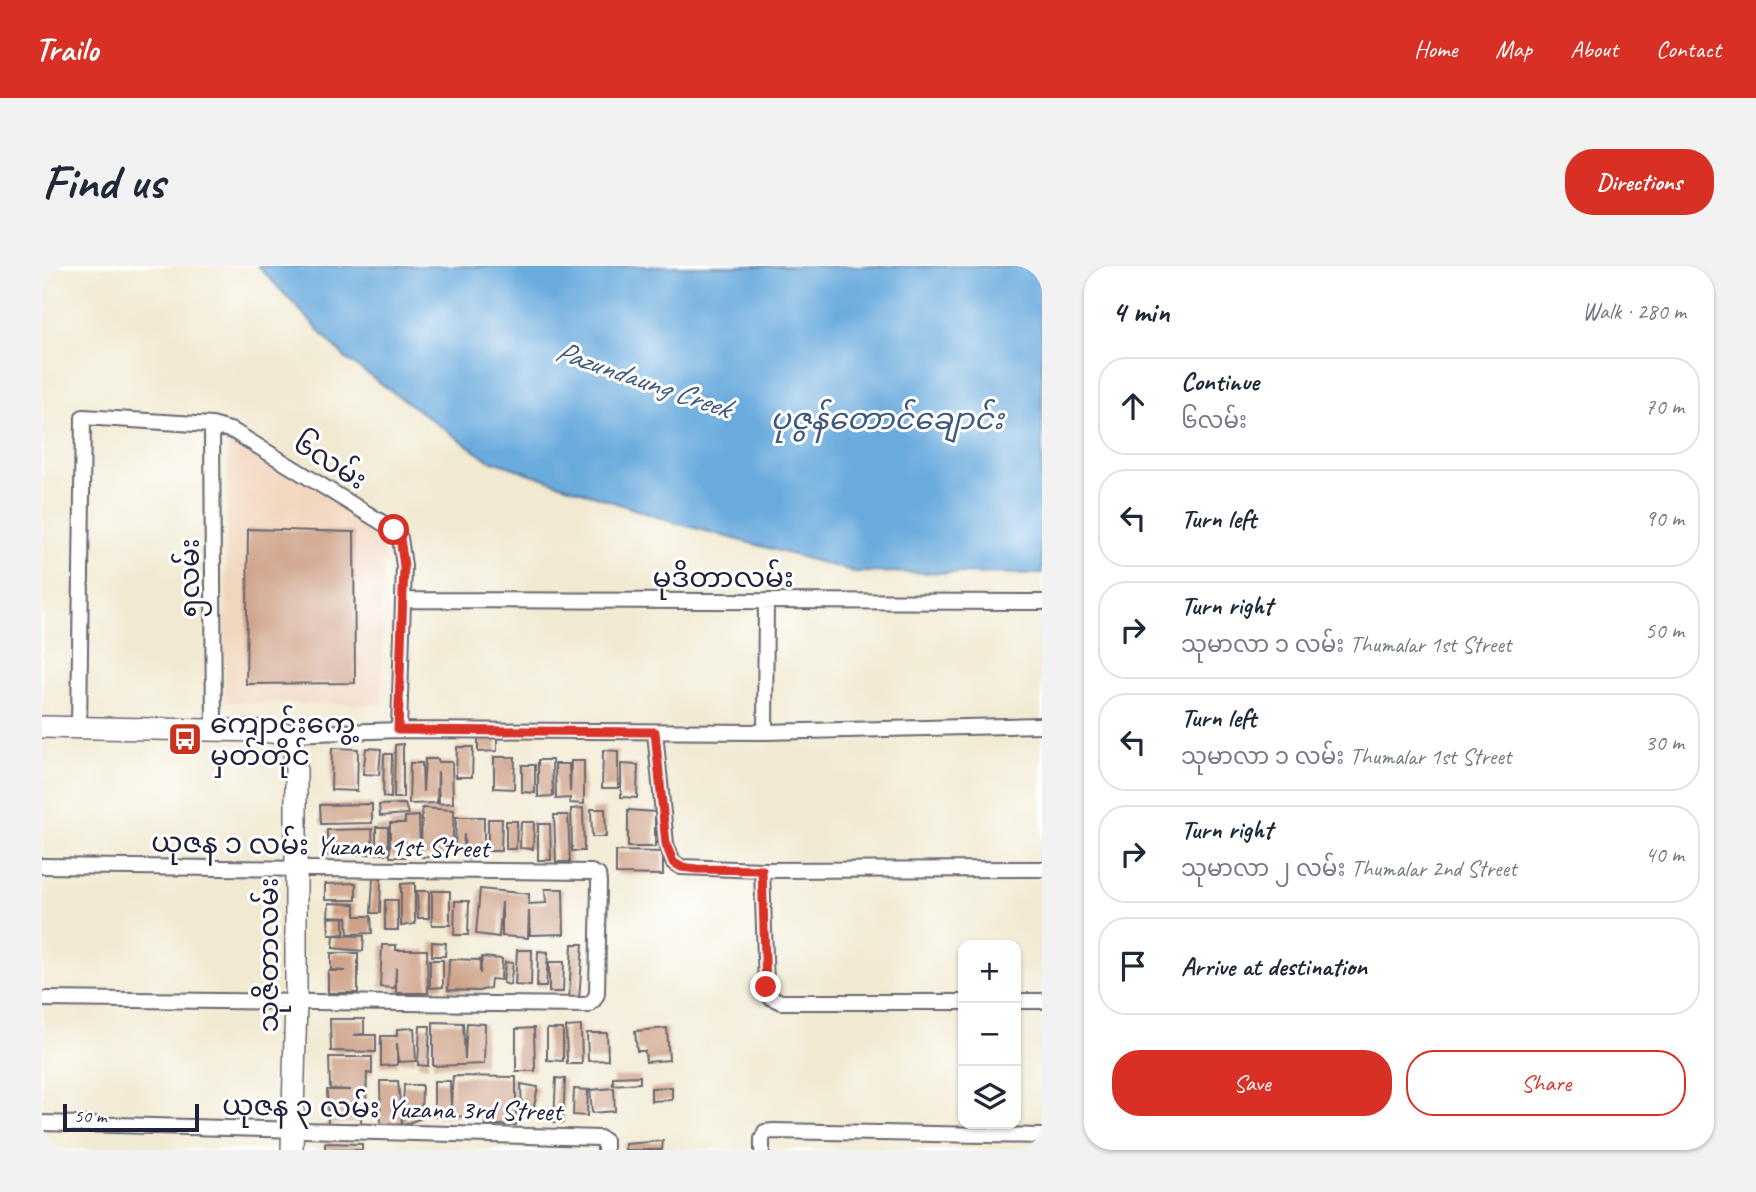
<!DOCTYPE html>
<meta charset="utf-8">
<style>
body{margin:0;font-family:Caveat,"Noto Sans Myanmar",sans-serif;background:#f2f2f3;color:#1f2937}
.controls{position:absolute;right:21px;bottom:21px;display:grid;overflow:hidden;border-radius:14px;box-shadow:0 2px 5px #0004}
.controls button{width:63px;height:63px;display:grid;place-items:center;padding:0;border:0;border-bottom:2px solid #e0e1e3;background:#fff;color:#1f2937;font:35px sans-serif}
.scale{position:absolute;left:21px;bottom:18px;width:136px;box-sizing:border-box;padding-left:7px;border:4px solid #22223b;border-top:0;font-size:19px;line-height:24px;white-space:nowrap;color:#22223b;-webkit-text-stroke:5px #fff;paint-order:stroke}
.stop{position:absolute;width:21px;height:21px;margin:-16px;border:5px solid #d93025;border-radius:50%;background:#fff}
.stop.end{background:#d93025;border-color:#fff;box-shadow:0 2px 7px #0008}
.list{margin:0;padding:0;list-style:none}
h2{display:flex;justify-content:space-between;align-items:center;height:91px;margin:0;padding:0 28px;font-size:30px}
h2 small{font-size:23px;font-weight:400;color:#747a83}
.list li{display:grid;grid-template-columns:46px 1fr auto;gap:21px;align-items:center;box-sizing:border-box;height:98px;margin:0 14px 14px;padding:0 14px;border:2px solid #e0e1e3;border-radius:28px}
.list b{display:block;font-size:26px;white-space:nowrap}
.list p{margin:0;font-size:23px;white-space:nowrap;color:#747a83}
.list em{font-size:23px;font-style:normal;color:#747a83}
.actions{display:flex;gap:14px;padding:21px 28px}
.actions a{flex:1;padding:16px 0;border:2px solid #d93025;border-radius:28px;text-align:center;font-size:24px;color:#d93025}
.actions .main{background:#d93025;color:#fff}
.icon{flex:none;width:38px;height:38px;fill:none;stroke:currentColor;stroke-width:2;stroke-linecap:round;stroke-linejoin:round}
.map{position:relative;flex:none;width:1000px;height:884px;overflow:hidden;border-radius:28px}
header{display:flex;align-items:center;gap:42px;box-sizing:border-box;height:98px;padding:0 35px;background:#d93025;color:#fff}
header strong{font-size:33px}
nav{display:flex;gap:38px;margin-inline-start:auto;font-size:24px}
.intro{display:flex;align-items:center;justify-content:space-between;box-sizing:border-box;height:168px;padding:0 42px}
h1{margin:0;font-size:49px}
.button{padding:18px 32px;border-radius:28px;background:#d93025;color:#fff;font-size:24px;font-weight:700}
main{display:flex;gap:42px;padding:0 42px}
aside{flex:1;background:#fff;border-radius:28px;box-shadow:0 2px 5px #0004}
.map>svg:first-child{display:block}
.built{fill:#f1d5bd}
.water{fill:#6aabdd;stroke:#46668c;stroke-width:2}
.building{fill:#cea086}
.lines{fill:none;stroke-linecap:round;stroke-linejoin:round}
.minor-casing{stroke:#6a686f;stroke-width:18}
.secondary-casing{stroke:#6a686f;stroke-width:24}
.minor{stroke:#fff;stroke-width:14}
.secondary{stroke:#fff;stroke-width:21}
.route{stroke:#d93025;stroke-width:9}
.labels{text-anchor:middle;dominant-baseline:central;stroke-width:6;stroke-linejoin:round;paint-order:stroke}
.street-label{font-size:28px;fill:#22223b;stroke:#fff}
.poi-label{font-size:28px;fill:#22223b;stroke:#fff;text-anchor:start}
.water-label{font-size:30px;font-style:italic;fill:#3f597c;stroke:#fff}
</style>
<header>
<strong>Trailo</strong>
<nav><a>Home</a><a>Map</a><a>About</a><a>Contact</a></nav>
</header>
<div class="intro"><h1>Find us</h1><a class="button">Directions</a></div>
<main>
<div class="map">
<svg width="1000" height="884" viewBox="0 0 1000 884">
<rect width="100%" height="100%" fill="#fff"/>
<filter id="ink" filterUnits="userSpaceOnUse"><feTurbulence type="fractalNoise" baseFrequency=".0143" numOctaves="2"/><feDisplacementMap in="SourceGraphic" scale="14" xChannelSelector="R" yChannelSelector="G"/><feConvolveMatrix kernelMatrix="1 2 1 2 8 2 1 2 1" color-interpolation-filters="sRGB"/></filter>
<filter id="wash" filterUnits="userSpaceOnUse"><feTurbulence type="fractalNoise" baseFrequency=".00686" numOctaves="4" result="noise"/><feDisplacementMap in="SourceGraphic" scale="28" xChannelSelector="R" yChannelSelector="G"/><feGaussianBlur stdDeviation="1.57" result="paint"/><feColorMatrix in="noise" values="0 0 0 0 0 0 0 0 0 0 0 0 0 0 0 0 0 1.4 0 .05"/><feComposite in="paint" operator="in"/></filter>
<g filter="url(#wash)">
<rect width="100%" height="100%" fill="#f1e9d0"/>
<path class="built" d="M186,170L341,262L340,439L182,436Z"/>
<path class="water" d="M216,0H1000V308L813,306L627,255L445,193L303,92Z"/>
<g id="blocks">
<path class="building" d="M206,263L312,266L313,417L204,418Z
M436,471H455V485L436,486Z
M361,478V532H352L353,479Z
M415,481H431L430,511H414Z
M290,482L316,483L315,525L289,524Z
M324,482L339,483L337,509L321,508Z
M561,484L576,485V522H560Z
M342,488H350L349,532L341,531Z
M452,491H473L472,523L452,522Z
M383,493H396V496H410L411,537L397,538L396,505L395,537L367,538L368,497H380L381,526Z
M496,494H510L511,530L496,531Z
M529,495H542V538L528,537V532L514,533L513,498H527L528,526Z
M579,498L596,499L595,532L579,531Z
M480,499H493V527L480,526Z
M330,538V557L279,558L278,539Z
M363,538L366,548L338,550L337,539Z
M380,542L412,544L410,588L396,591H379Z
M541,542L542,585H530L529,543Z
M549,543H563L564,571H550Z
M586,544L613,546V581H586Z
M512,549H526L528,596H514Z
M377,550L378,582H365L363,574L364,591H348V557H363V551Z
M414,551H442V588H431V593H423L422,568L421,582H413Z
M446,553H460L459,585H446Z
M464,555H475L474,583H464Z
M479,556H492L491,583L478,582Z
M496,558H508L509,594H496Z
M334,561H346V588H334Z
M330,563L331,588L285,589V564Z
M574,585L621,586V609L574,608Z
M331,612L339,613L338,647H329Z
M314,617V634H283V618Z
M373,617V658L359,660V618Z
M438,623L487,628V638L504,637L503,623H521L522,668L488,669L487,645L486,672L460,670V636L457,671L434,668Z
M375,625H387V652H376Z
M390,625H408V659H390Z
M343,634H356V664H343Z
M413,635H427L426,669H412Z
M287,637L313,638V650H329L330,667L306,668L305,651H302V668L292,669L322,670L321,685L291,682L292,669H287L286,652L302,651L286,650Z
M390,676L404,677L403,690H390Z
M530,678H541L537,734L527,733Z
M340,679H354V684H385L386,727H354V701L353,722L338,721Z
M475,684H490L489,720L473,719Z
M496,685L506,686L504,721H495Z
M289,687H316V727H286V705H303L289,704Z
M440,691L460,693L459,714L449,713L448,722L437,725L406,724L407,693L438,694V708Z
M388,694H401V721L388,722Z
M463,696L471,697L468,719L461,717Z
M507,696H522L521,726H507Z
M288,753H322V768L311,769H334V786L289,785Z
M391,756L421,757L423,793L425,757L443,758L442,798L391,800Z
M378,760H388L386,800L376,799Z
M539,760L540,798H525L524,761Z
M372,762L374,795L357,796L355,777V799L339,800V770H355V763Z
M492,762L493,805H474V763Z
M625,762L627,794L604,796L603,785H595L593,765Z
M505,763H521V795L505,794Z
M545,767H565L566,794L546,795Z
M287,791H330V808L325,807L324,838L319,839V857L286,858L285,824H309L288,823Z
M411,810L474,811V859H443V850L392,851V815H408L409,841Z
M598,810V817L571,819V811Z
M514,812L523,813L521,857L512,856Z
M338,815H356L360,860L339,864Z
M479,818L496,821L491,845H480Z
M362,819H380L379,852L360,860Z
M630,821V834L609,835V822Z
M572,822L573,845L550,847L548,824Z
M532,823L546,824L545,850L531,849Z
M621,875L620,884H583V878Z
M283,877L320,878V884H283Z"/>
</g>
</g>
<g filter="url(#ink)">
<use href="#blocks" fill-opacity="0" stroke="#6a686f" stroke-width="2"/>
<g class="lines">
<g class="minor-casing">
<path id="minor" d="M170,159L172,464
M362,334L1000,336
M37,462L41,151L170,159L191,165L352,264L358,272L362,300L357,464
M613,466L624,578L631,596L639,601L720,604L1000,603
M723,466L724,335
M247,468L357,464L723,466L1000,459
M0,600L549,606L556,609L557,616L555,728L551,735L546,739L0,733
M720,604L724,721L728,731L739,736H921
M974,735H1000
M0,857L558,872L563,875V884
M720,884V873L723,866L731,865L1000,870"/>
</g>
<g class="secondary-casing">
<path id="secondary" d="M0,461L221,465L247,468L254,494V734L250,884"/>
</g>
<use href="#minor" class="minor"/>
<use href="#secondary" class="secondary"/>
</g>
</g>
<g class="lines" filter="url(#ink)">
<path class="route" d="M352,264L358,272L362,300L356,464L613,466L624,578L631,596L639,601L655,603L720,604L724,721"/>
</g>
<defs>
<g id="bus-square" transform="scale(1.75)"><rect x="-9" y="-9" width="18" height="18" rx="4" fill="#c8321e" stroke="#fff"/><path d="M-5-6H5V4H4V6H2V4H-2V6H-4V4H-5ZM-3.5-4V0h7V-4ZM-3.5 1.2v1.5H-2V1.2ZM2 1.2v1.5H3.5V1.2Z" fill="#fff"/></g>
</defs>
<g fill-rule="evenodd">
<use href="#bus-square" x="143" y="473"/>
</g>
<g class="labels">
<g class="street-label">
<text transform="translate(288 195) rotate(32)">၆လမ်း</text>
<text x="681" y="311">မုဒိတာလမ်း</text>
<text transform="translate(147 312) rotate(-90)">၅လမ်း</text>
<text transform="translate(278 579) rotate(1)">ယုဇန ၁ လမ်း Yuzana 1st Street</text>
<text transform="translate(226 689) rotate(-90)">သုဇိတာလမ်း</text>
<text transform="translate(350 842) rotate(1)">ယုဇန ၃ လမ်း Yuzana 3rd Street</text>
</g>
<g class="poi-label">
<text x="168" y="457">ကျောင်းကွေ့<tspan x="168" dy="32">မှတ်တိုင်</tspan></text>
</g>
<g class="water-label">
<text transform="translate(601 113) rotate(19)">Pazundaung Creek</text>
<text x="845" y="153">ပုဇွန်တောင်ချောင်း</text>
</g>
</g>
</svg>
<div class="controls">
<button>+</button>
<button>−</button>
<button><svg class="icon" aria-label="layers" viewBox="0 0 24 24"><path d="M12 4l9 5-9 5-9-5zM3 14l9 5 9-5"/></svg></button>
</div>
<div class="scale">50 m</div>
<div class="stop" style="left:352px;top:264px"></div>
<div class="stop end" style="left:724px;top:721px"></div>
</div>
<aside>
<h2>4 min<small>Walk · 280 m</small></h2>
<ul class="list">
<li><svg class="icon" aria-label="ahead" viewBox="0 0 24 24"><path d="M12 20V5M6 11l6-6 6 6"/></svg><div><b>Continue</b><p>၆လမ်း</p></div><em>70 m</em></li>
<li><svg class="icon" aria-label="left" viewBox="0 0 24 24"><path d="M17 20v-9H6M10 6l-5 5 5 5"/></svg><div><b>Turn left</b></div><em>90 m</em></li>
<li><svg class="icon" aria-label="right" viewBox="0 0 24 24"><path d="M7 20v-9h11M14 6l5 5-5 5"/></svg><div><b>Turn right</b><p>သုမာလာ ၁ လမ်း Thumalar 1st Street</p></div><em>50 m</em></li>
<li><svg class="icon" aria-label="left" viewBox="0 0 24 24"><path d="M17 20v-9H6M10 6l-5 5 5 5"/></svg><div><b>Turn left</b><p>သုမာလာ ၁ လမ်း Thumalar 1st Street</p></div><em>30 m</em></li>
<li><svg class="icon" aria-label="right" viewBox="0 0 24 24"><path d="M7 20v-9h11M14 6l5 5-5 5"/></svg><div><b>Turn right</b><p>သုမာလာ ၂ လမ်း Thumalar 2nd Street</p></div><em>40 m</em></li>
<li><svg class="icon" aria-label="arrive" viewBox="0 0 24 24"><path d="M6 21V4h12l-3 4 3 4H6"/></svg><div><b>Arrive at destination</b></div></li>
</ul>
<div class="actions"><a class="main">Save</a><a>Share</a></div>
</aside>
</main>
